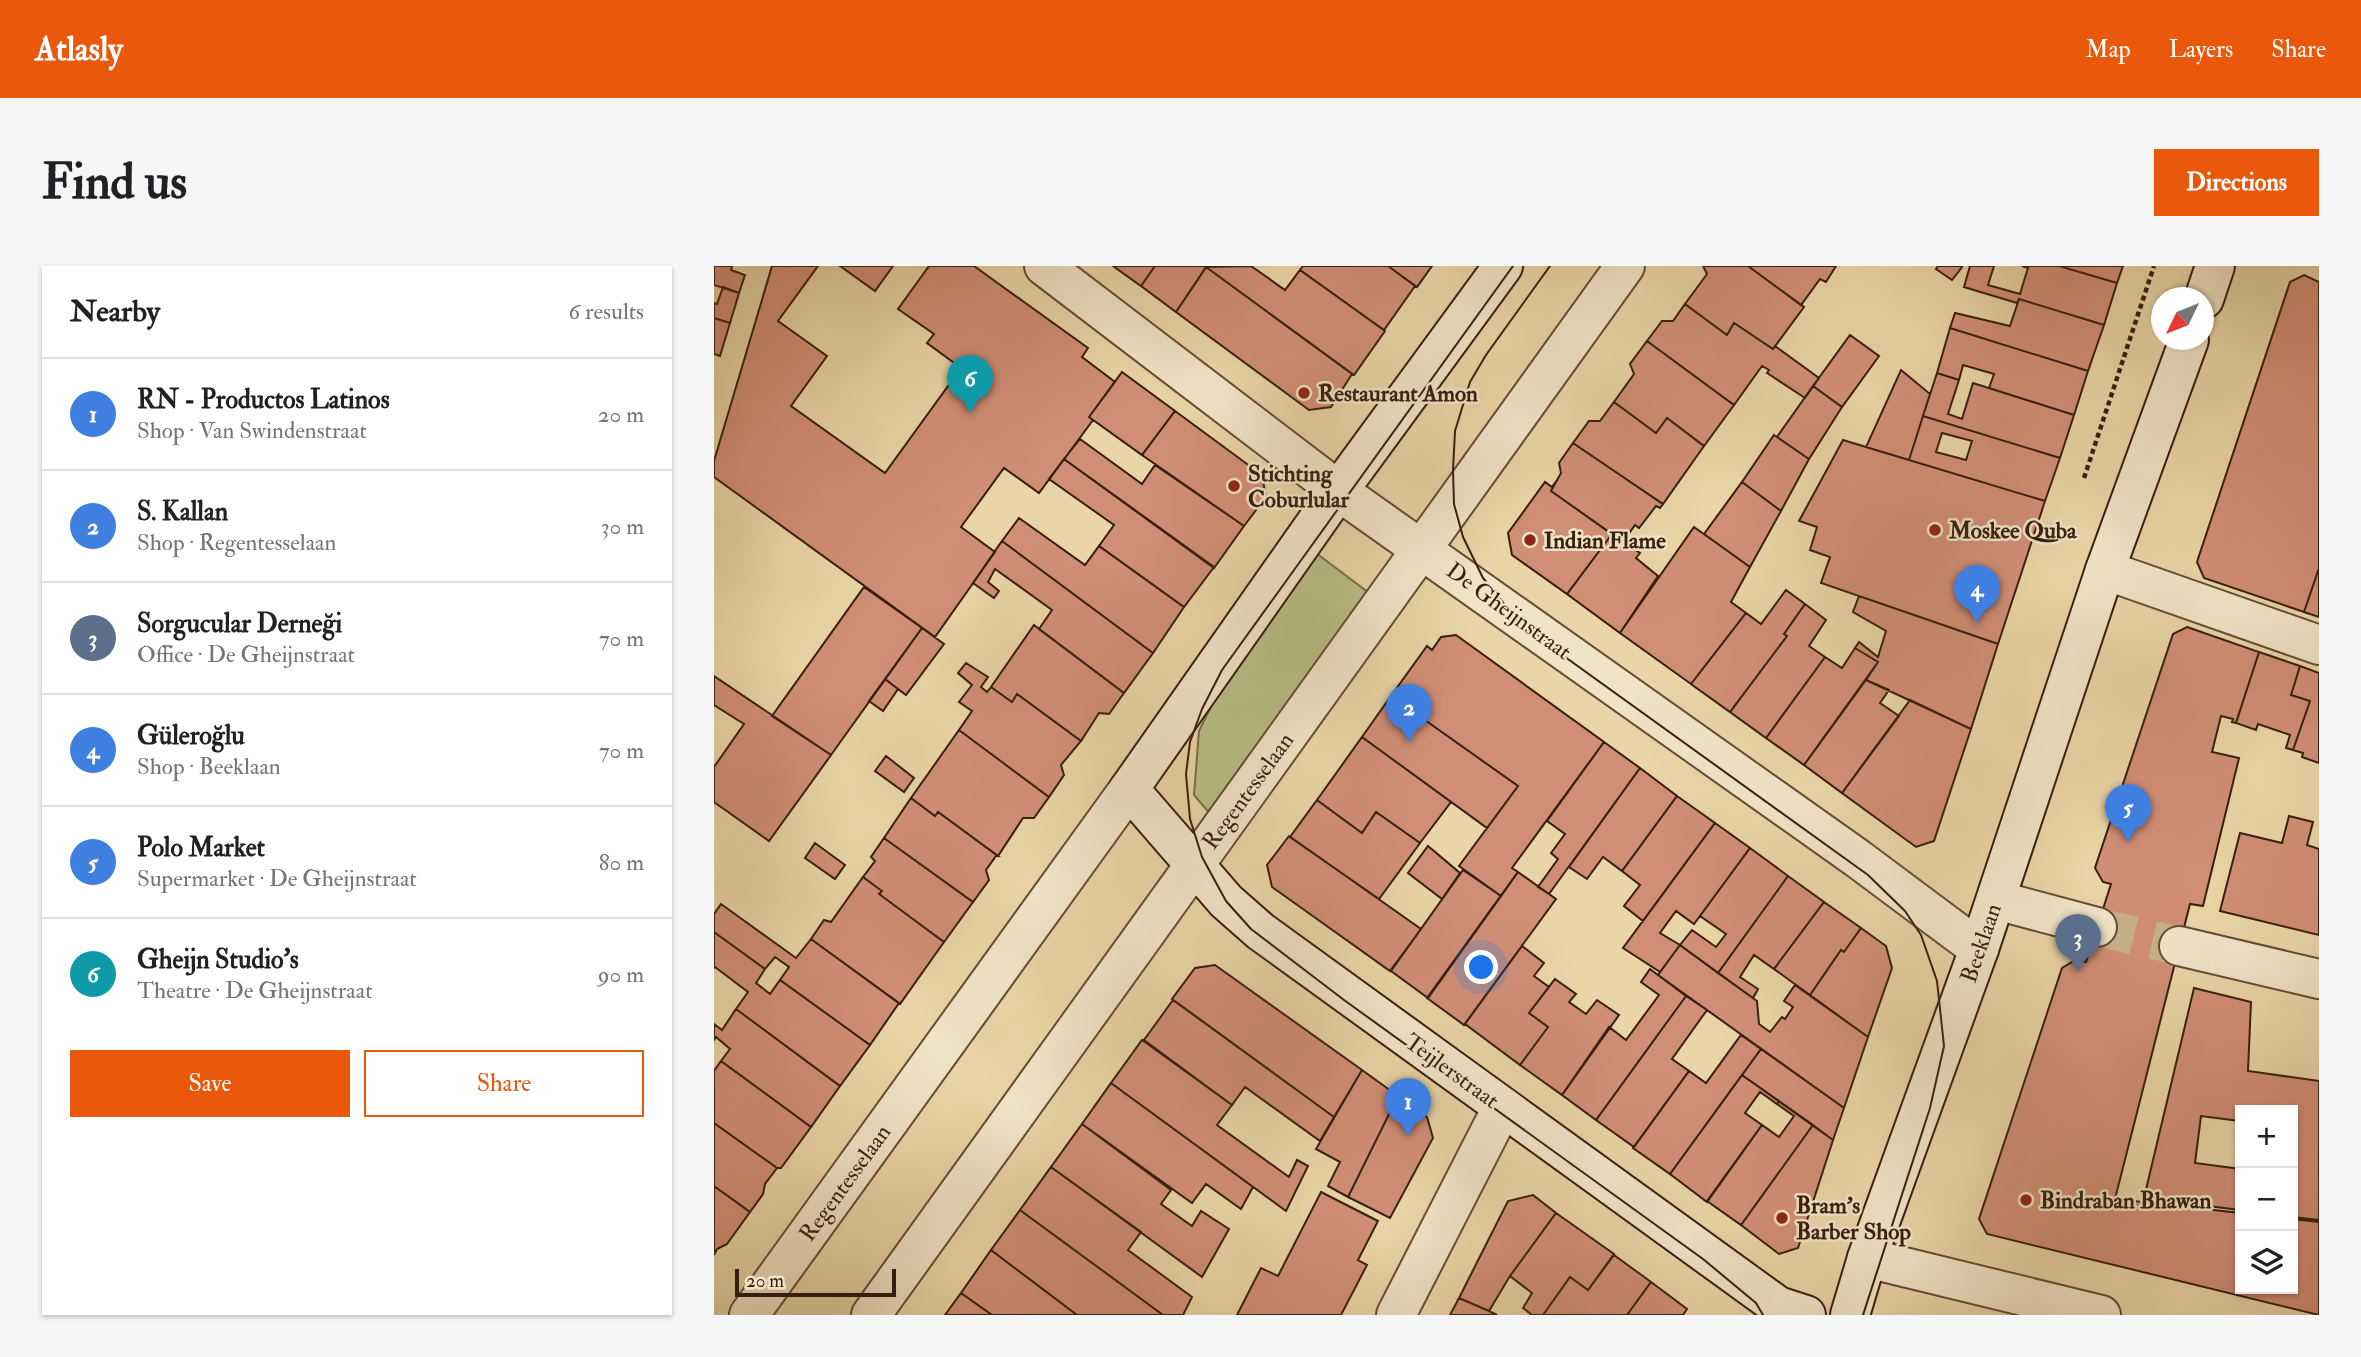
<!DOCTYPE html>
<meta charset="utf-8">
<style>
body{margin:0;font-family:"IM FELL Double Pica",serif;background:#f6f6f6;color:#202124}
.controls{position:absolute;right:21px;bottom:21px;display:grid;overflow:hidden;border-radius:0px;box-shadow:0 2px 5px #0004}
.controls button{width:63px;height:63px;display:grid;place-items:center;padding:0;border:0;border-bottom:2px solid #e0e0e0;background:#fff;color:#202124;font:35px sans-serif}
.compass{position:absolute;left:1437px;top:21px;width:63px;height:63px;border-radius:50%;background:#fff;box-shadow:0 2px 5px #0004;rotate:227deg}
.scale{position:absolute;left:21px;bottom:18px;width:161px;box-sizing:border-box;padding-left:7px;border:4px solid #371f0f;border-top:0;font-size:19px;line-height:24px;white-space:nowrap;color:#371f0f;-webkit-text-stroke:5px #f1e4c6;paint-order:stroke}
.you{position:absolute;left:768px;top:702px;width:24px;height:24px;margin:-18px;border:5px solid #fff;border-radius:50%;background:#1a73e8;box-shadow:0 0 0 10px #1a73e833}
.badge{display:grid;place-items:center;width:46px;height:46px;border-radius:50%;background:#ea580c;color:#fff;font-size:23px;font-weight:700}
.pin{position:absolute;translate:-50% -58px;filter:drop-shadow(0 2px 4px #0008)}
.pin::after{content:'';position:absolute;top:37px;width:24px;height:21px;background:inherit;clip-path:polygon(0 0,100% 0,50% 100%)}
.list{margin:0;padding:0;list-style:none}
h2{display:flex;justify-content:space-between;align-items:center;height:91px;margin:0;padding:0 28px;font-size:30px}
h2 small{font-size:23px;font-weight:400;color:#757577}
.list li{display:grid;grid-template-columns:46px 1fr auto;gap:21px;align-items:center;box-sizing:border-box;height:112px;padding:0 28px;border-top:2px solid #e0e0e0}
.list b{display:block;font-size:26px;white-space:nowrap}
.list p{margin:0;font-size:23px;white-space:nowrap;color:#757577}
.list em{font-size:23px;font-style:normal;color:#757577}
.actions{display:flex;gap:14px;padding:21px 28px}
.actions a{flex:1;padding:16px 0;border:2px solid #ea580c;border-radius:0px;text-align:center;font-size:24px;color:#ea580c}
.actions .main{background:#ea580c;color:#fff}
.icon{flex:none;width:38px;height:38px;fill:none;stroke:currentColor;stroke-width:2;stroke-linecap:round;stroke-linejoin:round}
.map{position:relative;flex:none;width:1605px;height:1049px;overflow:hidden;border-radius:0px}
header{display:flex;align-items:center;gap:42px;box-sizing:border-box;height:98px;padding:0 35px;background:#ea580c;color:#fff}
header strong{font-size:33px}
nav{display:flex;gap:38px;margin-inline-start:auto;font-size:24px}
.intro{display:flex;align-items:center;justify-content:space-between;box-sizing:border-box;height:168px;padding:0 42px}
h1{margin:0;font-size:49px}
.button{padding:18px 32px;border-radius:0px;background:#ea580c;color:#fff;font-size:24px;font-weight:700}
main{display:flex;gap:42px;padding:0 42px}
aside{flex:1;background:#fff;border-radius:0px;box-shadow:0 2px 5px #0004}
.map>svg:first-child{display:block}
.green{fill:#b8bd86;stroke:#786e4a;stroke-width:2}
.building{fill:#d18e77;stroke:#371f0f;stroke-width:2;fill-rule:evenodd}
.lines{fill:none;stroke-linecap:round;stroke-linejoin:round}
.street-tunnel{stroke:#c5b189;stroke-width:38;stroke-dasharray:38 19;stroke-linecap:butt}
.street-casing{stroke:#644c35;stroke-width:42}
.secondary-casing{stroke:#371f0f;stroke-width:42}
.path{stroke:#371f0f;stroke-width:4.5;stroke-dasharray:5 3.5;stroke-linecap:butt}
.street{stroke:#f1e4c6;stroke-width:38}
.secondary{stroke:#f1e4c6;stroke-width:38}
.tram{stroke:#371f0f;stroke-width:2}
.poi-dot{fill:#8f2418;stroke:#f1e4c6;stroke-width:2.5}
.labels{text-anchor:middle;dominant-baseline:central;stroke-width:5;stroke-linejoin:round;paint-order:stroke}
.poi-label{font-size:23px;font-weight:bold;fill:#371f0f;stroke:#f1e4c6;text-anchor:start}
.street-label{font-size:23px;fill:#371f0f;stroke:#f1e4c6}
</style>
<header>
<strong>Atlasly</strong>
<nav><a>Map</a><a>Layers</a><a>Share</a></nav>
</header>
<div class="intro"><h1>Find us</h1><a class="button">Directions</a></div>
<main>
<aside>
<h2>Nearby<small>6 results</small></h2>
<ul class="list">
<li><span class="badge" style="background:#3f7fe0">1</span><div><b>RN - Productos Latinos</b><p>Shop · Van Swindenstraat</p></div><em>20 m</em></li>
<li><span class="badge" style="background:#3f7fe0">2</span><div><b>S. Kallan</b><p>Shop · Regentesselaan</p></div><em>30 m</em></li>
<li><span class="badge" style="background:#5c6f8a">3</span><div><b>Sorgucular Derneği</b><p>Office · De Gheijnstraat</p></div><em>70 m</em></li>
<li><span class="badge" style="background:#3f7fe0">4</span><div><b>Güleroğlu</b><p>Shop · Beeklaan</p></div><em>70 m</em></li>
<li><span class="badge" style="background:#3f7fe0">5</span><div><b>Polo Market</b><p>Supermarket · De Gheijnstraat</p></div><em>80 m</em></li>
<li><span class="badge" style="background:#0f9aa8">6</span><div><b>Gheijn Studio's</b><p>Theatre · De Gheijnstraat</p></div><em>90 m</em></li>
</ul>
<div class="actions"><a class="main">Save</a><a>Share</a></div>
</aside>
<div class="map">
<svg width="1605" height="1049" viewBox="0 0 1605 1049">
<rect width="100%" height="100%" fill="#e9d5a7"/>
<filter id="stains"><feTurbulence type="fractalNoise" baseFrequency=".00286" numOctaves="4"/><feColorMatrix values="0 0 0 0 .2 0 0 0 0 .09 0 0 0 0 .02 0 0 0 .5 -.17"/></filter>
<radialGradient id="worn" r=".72"><stop offset=".6" stop-color="#630" stop-opacity="0"/><stop offset="1" stop-color="#630" stop-opacity=".3"/></radialGradient>
<path class="green" d="M602,287L659,330L496,548L480,529L485,465L512,410Z"/>
<path class="building" d="M0,0H18L17,4L31,9L25,27L0,19Z
M58,0H104L64,55L113,90L77,140L171,207L247,102L213,77L220,68L184,43L215,0H260L374,82L368,91L401,116L375,151L379,154L325,227L290,202L247,261L281,286L221,371L0,211V195Z
M126,0H179L161,25Z
M399,0H441L427,20Z
M441,0H493L462,46L427,20Z
M537,0L571,24L586,4L671,65L640,109L492,1Z
M589,0H674L701,20L670,64L586,4Z
M674,0H718L703,21Z
M989,0H1034L1090,41L1059,83L1020,57L1013,69L971,38L993,8Z
M1034,0H1122L1112,16L1106,13L1087,39Z
M1224,0H1247L1248,1L1238,14L1222,3Z
M1256,0H1280L1274,19L1306,28L1314,2L1308,0H1345L1403,17L1390,59L1305,33L1303,37L1250,21Z
M1345,0H1409L1403,17Z
M492,1L638,108L617,141L595,144L462,46Z
M1590,9L1605,16V302L1590,346L1490,312L1483,296L1576,16Z
M9,21L25,27L16,57L0,52V37L3,38Z
M1305,33L1390,59L1374,105L1236,62L1241,47L1296,60Z
M971,38L1013,69L1020,57L1059,83L1061,80L1105,112L1091,132L1053,107L1055,104L1048,100L1020,139L933,75L948,55H959Z
M0,52L16,57L6,90L0,88Z
M1236,62L1374,105L1360,149L1275,122L1280,108L1249,99L1245,114L1223,107Z
M1136,69L1165,90L1128,141L1099,120Z
M933,75L1020,139L990,180L953,152L942,167L900,136L920,108L916,98Z
M1187,104L1216,128L1195,194L1152,181Z
M408,106L461,145L428,189L375,151Z
M1223,107L1245,114L1234,148L1248,153L1259,117L1360,149L1346,192L1209,150Z
M1099,120L1128,141L1095,193L1063,171Z
M900,136L942,167L953,152L990,180L949,238L859,177L875,155H886Z
M461,145L548,209L552,231L530,260L428,189Z
M1209,150L1346,192L1331,235L1195,194ZM1228,167L1258,175L1252,194L1222,186Z
M1060,169L1095,193L1067,245L1028,216Z
M366,173L428,218L441,199L530,260L500,302L350,193Z
M1129,174L1331,235L1284,378L1107,317L1116,291L1096,284L1103,261L1085,255Z
M859,177L949,238L946,242L942,240L925,262L921,259L909,276L837,225L847,207L845,197Z
M350,193L500,301L470,341L385,280L400,259L335,213Z
M843,214L837,225L898,268L853,328L798,289L794,267L831,216L838,221Z
M1028,216L1067,245L1036,301L990,268Z
M305,252L371,299L385,280L470,341L439,387L288,275Z
M980,261L1036,301L1017,336L1032,347L977,418L906,367Z
M898,268L926,287L922,292L944,310L906,367L853,328Z
M288,275L439,387L410,427L325,363L338,344L281,303L274,316L285,325L280,332L259,317Z
M1605,302V351L1590,346Z
M150,321L208,362L117,489L58,450Z
M1072,324L1091,338L1070,368L1073,370L1016,446L977,418L1032,347L1047,358Z
M1145,330L1284,378L1257,463L1152,414L1164,396L1141,382L1145,376L1164,391L1172,365L1139,346Z
M1091,338L1112,354L1095,380L1111,391L1052,472L1016,446L1073,370L1070,368Z
M320,359L410,427L395,448L385,447L367,475L303,428L298,436L277,421Z
M1473,361L1545,386L1522,457L1518,456L1519,453L1507,450L1498,486L1525,492L1489,640L1476,638L1401,933L1526,947V1023H1579V953L1605,956V1049L1273,968L1265,953L1348,702L1363,693L1372,696L1397,618L1389,616L1381,602L1459,368Z
M208,362L230,378L192,429L171,413Z
M742,369L890,476L798,602L804,606L787,630L745,600L804,520L677,430L713,380L718,384L727,371Z
M1141,382L1164,396L1090,499L1052,472L1111,391L1128,402Z
M1545,386L1586,400L1577,429L1596,435L1579,484L1572,482L1576,469L1544,458L1542,464L1522,457Z
M252,397L274,411L267,421L273,426L277,421L298,436L303,428L367,475L347,499L350,509L335,531L245,464L258,445L245,436L258,419L244,407Z
M1586,400L1605,407V497L1588,491L1589,487L1579,484L1596,435L1577,429Z
M0,410L117,489L55,575L0,536V501L30,458L0,439Z
M171,413L184,423L169,445L155,435Z
M1152,414L1175,424L1166,437L1185,450L1128,527L1090,499Z
M677,430L804,520L773,562L648,471Z
M1196,434L1257,463L1220,575L1202,581L1128,527Z
M245,464L335,531L320,552H309L284,590L224,546L221,550L197,532Z
M648,471L737,536L706,577L662,546L648,567L603,534Z
M890,476L926,502L835,628L824,621L844,593L837,587L851,568L833,555Z
M172,490L200,512L190,526L161,505Z
M926,502L963,530L908,605L889,591L873,613L855,601Z
M963,530L1001,557L929,655L910,640L926,619L908,605Z
M197,532L221,550L224,546L284,590H282L272,604L275,614L259,636L170,572Z
M603,534L648,567L662,546L706,577L665,633L576,571Z
M1575,550L1599,556L1593,579L1605,583V669L1506,645L1526,567L1568,577Z
M1001,557L1036,582L980,658L962,645L946,667L966,679L946,706L909,682Z
M575,570L707,663L676,705L558,621L553,599Z
M170,572L259,636L230,676L165,628L168,625L149,611L161,595L157,591Z
M101,577L131,599L121,613L91,592Z
M714,580L746,607L728,633L694,607Z
M1036,582L1074,610L1004,707L966,679L978,664L1002,681L1012,668L986,650Z
M749,604L787,630L714,732L677,705Z
M804,606L842,633L750,759L713,732Z
M1074,610L1110,636L1060,703L1040,689L1026,711L1044,723L1039,732L1004,707Z
M149,611L168,625L165,628L230,676L186,738L97,673L110,654L117,656Z
M1110,636L1147,662L1130,686L1127,684L1096,729L1060,703Z
M7,638L82,692L97,673L185,737L156,779L66,714L75,701L61,691L51,703L0,666V648Z
M1147,662L1172,680L1178,702L1154,771L1096,729L1127,684L1130,686Z
M0,666L51,703L42,717L56,728L66,714L156,779L126,820L22,743L34,726L1,701L0,702Z
M966,679L1043,735L1045,758L1056,766L1068,751L1071,753L1079,741L1070,735L1081,719L1154,771L1130,842L944,709Z
M808,680L830,697L820,710L835,721L815,747L834,761L806,799L751,758Z
M501,699L648,804L620,851L458,733L481,702Z
M936,703L972,730L882,854L848,829L895,761L912,774L945,729L927,716Z
M841,713L862,728L855,736L872,748L883,734L905,749L848,829L806,799L834,761L815,747Z
M1480,722L1537,736L1534,805L1605,815V954L1579,951V844H1526V855L1487,850L1481,897L1526,903V944L1430,932Z
M972,730L993,744L958,793L975,805L920,881L882,854Z
M459,734L620,851L606,875L531,821L518,839L430,774Z
M22,743L126,820L97,861L7,795L16,783L2,771L0,774V758L8,764Z
M1027,769L1047,783L956,908L919,882L975,805L992,817Z
M428,774L518,839L503,859L575,911L583,894L594,900L572,945L397,817Z
M1047,783L1130,842L1119,874L1028,809Z
M7,795L97,861L67,902H63L0,857V805Z
M648,804L684,830L634,931L614,920L626,896L602,883Z
M1028,809L1065,835L1063,838L1046,826L1031,847L1048,859L993,936L956,908Z
M397,817L539,921L527,943L492,918L478,937L368,858Z
M684,830L713,851L719,872L676,952L634,931Z
M1065,835L1099,859L1027,959L993,935L1048,859L1065,871L1080,850L1063,838Z
M0,857L63,902L51,918L49,928L36,946L0,920Z
M368,858L457,924L447,938L478,960L487,945L515,963L488,1011L337,901Z
M1099,859L1119,874L1084,982L1065,988L1027,959Z
M337,901L427,966L414,984L478,1031L469,1049H449L306,944Z
M0,920L36,946L13,978L3,983L0,989Z
M607,926L664,955L644,994L653,999L627,1049H523L547,1002L564,1010Z
M819,929L842,947L796,1010L775,1045L745,1032L794,935Z
M306,944L449,1049H363L277,984Z
M842,947L900,988L874,1024L856,1011L829,1049H818L809,1042L818,1027L796,1010Z
M277,984L363,1049H278L247,1027Z
M900,989L937,1016L913,1049H829L856,1011L874,1024Z
M937,1016L973,1043L969,1049H913Z
M247,1027L278,1049H231Z
M745,1032L775,1045L783,1049H736Z"/>
<g class="lines">
<path class="street-tunnel" d="M1383,661L1465,680"/>
<g class="street-casing">
<path id="street" d="M330,0L633,231L1143,592L1265,683
M1391,304L1605,379
M1282,634L1383,661
M1465,680L1605,713
M1153,992L1387,1049
M35,1049L415,523
M157,1049L911,0
M682,1049L788,842"/>
</g>
<g class="secondary-casing">
<path id="secondary" d="M789,0L625,224L415,523L512,635L546,665L1064,1040L1092,1049
M1490,33L1501,0
M1136,1049L1153,992L1265,683L1391,304L1475,74"/>
</g>
<path class="path" d="M1370,212L1440,0"/>
<use href="#street" class="street"/>
<use href="#secondary" class="secondary"/>
<path class="tram" d="M799,0L508,404L488,443L476,476L472,508L476,553L488,591L512,635L537,663L630,734L989,993L1042,1037L1049,1049
M836,0L772,89L756,116L741,165L739,204L740,238L749,271L769,312L799,349L840,383L1154,609L1191,645L1207,669L1223,715L1230,780L1216,842L1149,1049"/>
</g>
<g class="poi-dot">
<circle cx="590" cy="127" r="7"/>
<circle cx="520" cy="220" r="7"/>
<circle cx="1221" cy="264" r="7"/>
<circle cx="816" cy="274" r="7"/>
<circle cx="1312" cy="934" r="7"/>
<circle cx="1068" cy="952" r="7"/>
</g>
<g class="labels">
<g class="poi-label">
<text x="604" y="127">Restaurant Amon</text>
<text x="534" y="207">Stichting<tspan x="534" dy="26">Coburlular</tspan></text>
<text x="1235" y="264">Moskee Quba</text>
<text x="830" y="274">Indian Flame</text>
<text x="1326" y="934">Bindraban Bhawan</text>
<text x="1082" y="939">Bram's<tspan x="1082" dy="26">Barber Shop</tspan></text>
</g>
<g class="street-label">
<text transform="translate(795 345) rotate(36)">De Gheijnstraat</text>
<text transform="translate(534 525) rotate(-54)">Regentesselaan</text>
<text transform="translate(1267 677) rotate(-71)">Beeklaan</text>
<text transform="translate(738 805) rotate(36)">Teijlerstraat</text>
<text transform="translate(131 917) rotate(-54)">Regentesselaan</text>
</g>
</g>
<rect width="100%" height="100%" filter="url(#stains)"/>
<rect width="100%" height="100%" fill="url(#worn)"/>
</svg>
<div class="controls">
<button>+</button>
<button>−</button>
<button><svg class="icon" aria-label="layers" viewBox="0 0 24 24"><path d="M12 4l9 5-9 5-9-5zM3 14l9 5 9-5"/></svg></button>
</div>
<svg class="compass" viewBox="-18 -18 36 36"><path d="M0-13l5 13h-10z" fill="#e53935"/><path d="M0 13l5-13h-10z" fill="#757577"/></svg>
<div class="scale">20 m</div>
<div class="you"></div>
<div class="pin badge" style="left:694px;top:870px;background:#3f7fe0">1</div>
<div class="pin badge" style="left:695px;top:476px;background:#3f7fe0">2</div>
<div class="pin badge" style="left:1364px;top:706px;background:#5c6f8a">3</div>
<div class="pin badge" style="left:1263px;top:357px;background:#3f7fe0">4</div>
<div class="pin badge" style="left:1414px;top:576px;background:#3f7fe0">5</div>
<div class="pin badge" style="left:256px;top:147px;background:#0f9aa8">6</div>
</div>
</main>
